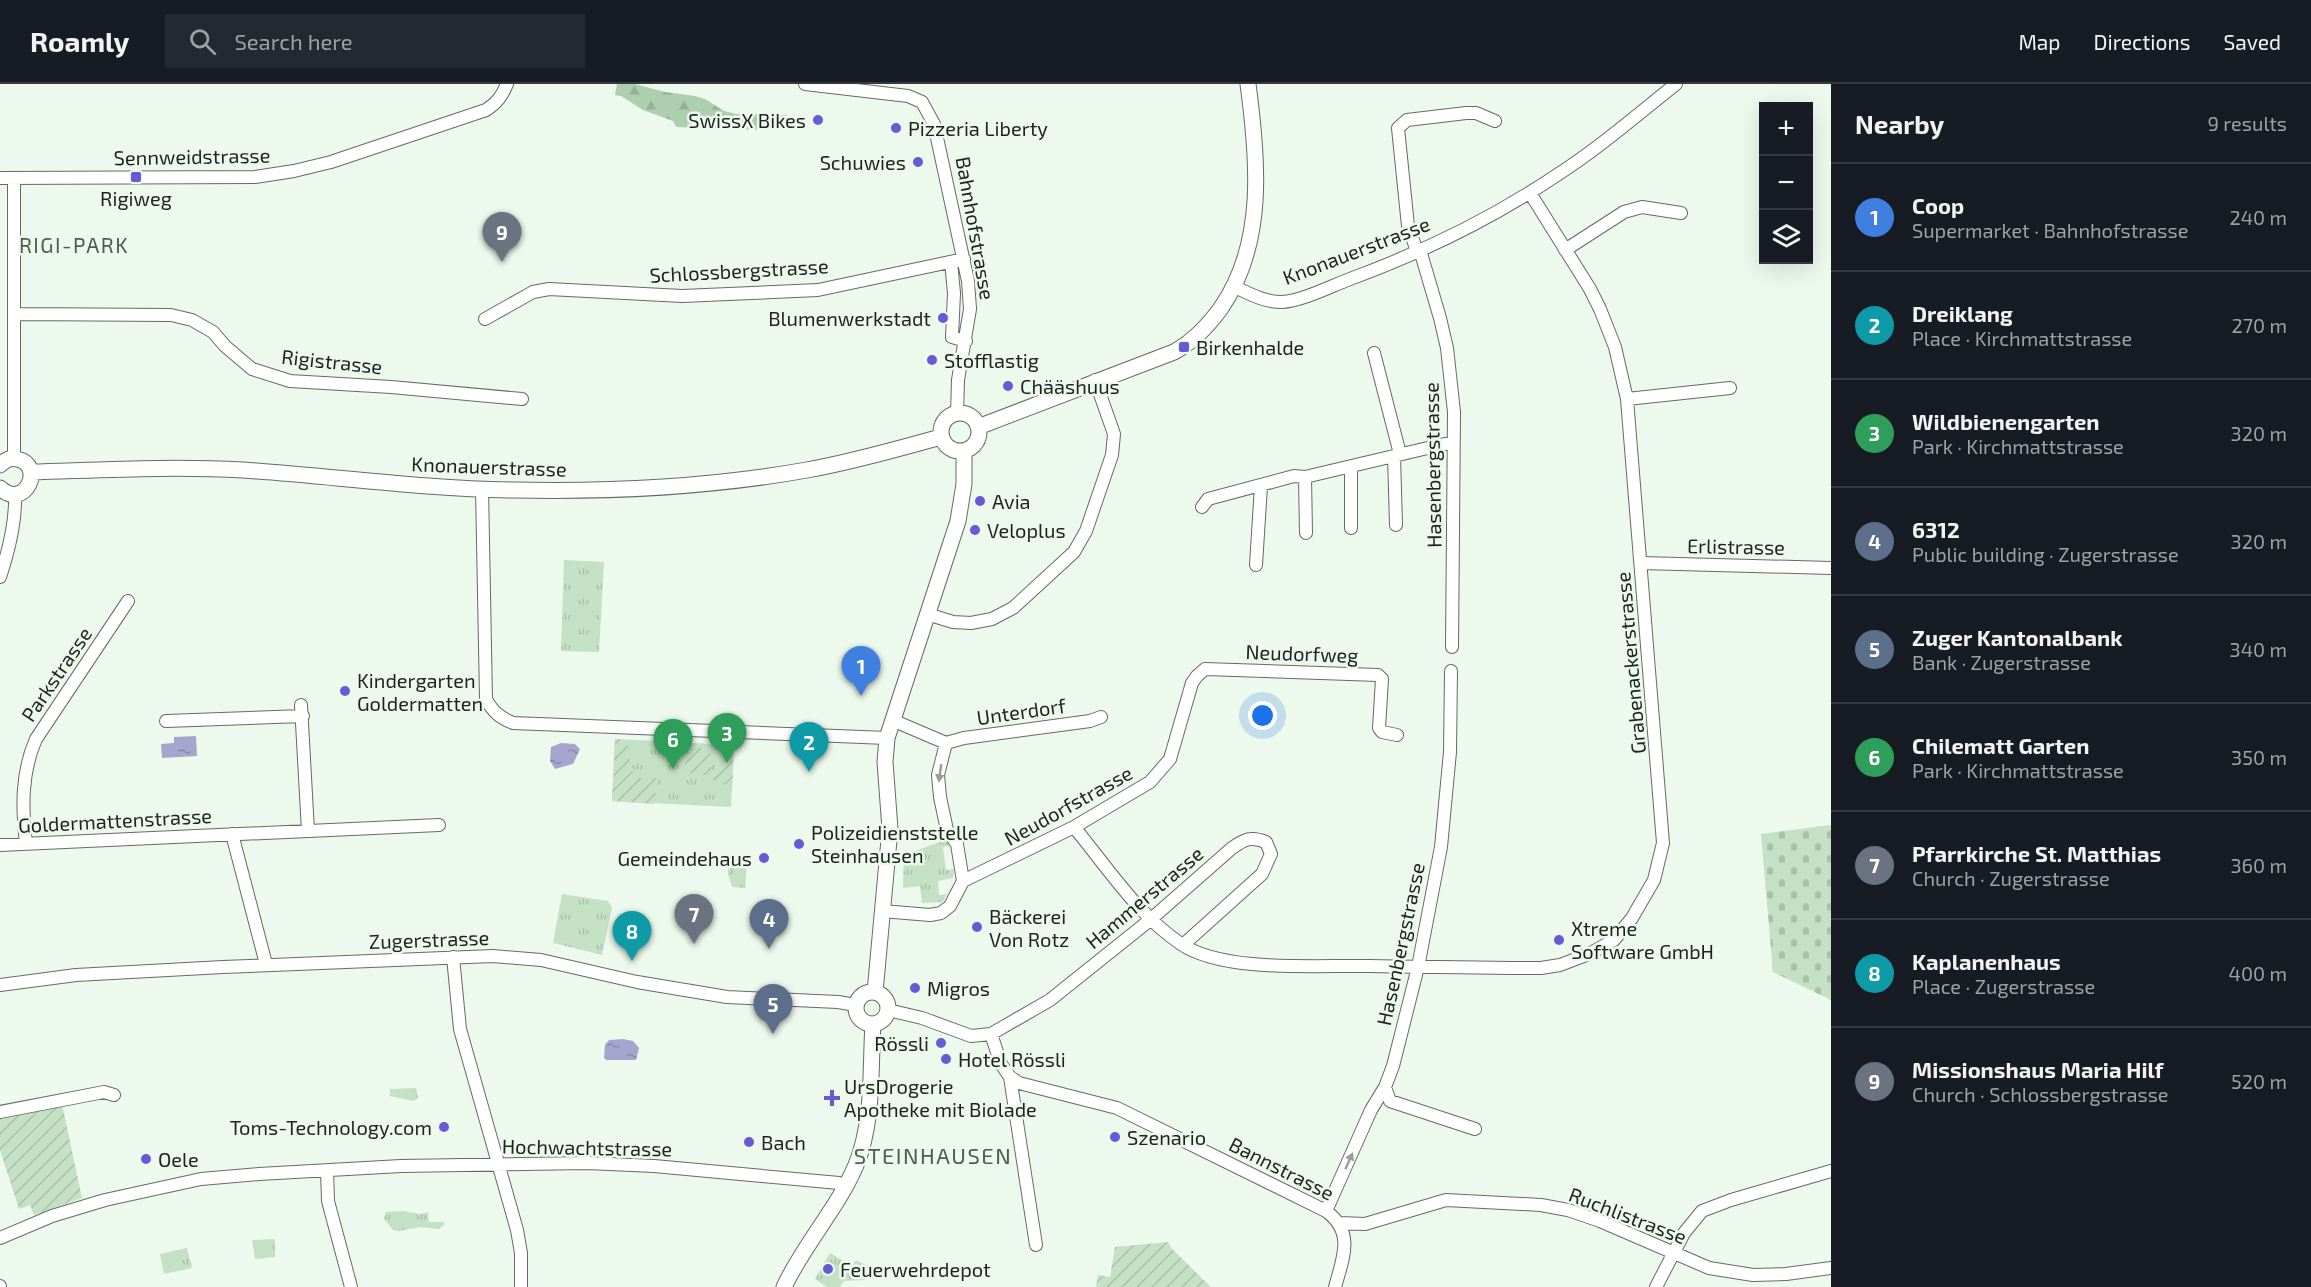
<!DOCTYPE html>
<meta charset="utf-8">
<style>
body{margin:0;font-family:"Exo 2",sans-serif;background:#242831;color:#f1f3f6}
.controls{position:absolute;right:18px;top:18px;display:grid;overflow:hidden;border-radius:0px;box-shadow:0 6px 24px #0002}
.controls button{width:54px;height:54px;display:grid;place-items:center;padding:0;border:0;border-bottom:2px solid #363941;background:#171b24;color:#f1f3f6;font:30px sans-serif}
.you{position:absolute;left:1263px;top:632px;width:21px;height:21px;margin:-15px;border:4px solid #fff;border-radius:50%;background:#1a73e8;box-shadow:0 0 0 9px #1a73e833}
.badge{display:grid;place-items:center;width:39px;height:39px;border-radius:50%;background:#665bd4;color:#fff;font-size:20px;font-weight:700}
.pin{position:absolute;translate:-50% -50px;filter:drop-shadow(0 2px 3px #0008)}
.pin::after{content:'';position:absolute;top:32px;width:21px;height:18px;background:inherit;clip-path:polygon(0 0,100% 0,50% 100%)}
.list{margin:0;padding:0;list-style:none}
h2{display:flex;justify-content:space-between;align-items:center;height:78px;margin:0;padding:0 24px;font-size:26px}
h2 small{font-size:20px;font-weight:400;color:#9ea1a6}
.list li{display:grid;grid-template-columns:39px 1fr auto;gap:18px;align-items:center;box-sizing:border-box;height:108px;padding:0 24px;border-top:2px solid #363941}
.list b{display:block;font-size:22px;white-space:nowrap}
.list p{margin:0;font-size:20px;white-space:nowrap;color:#9ea1a6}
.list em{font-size:20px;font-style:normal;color:#9ea1a6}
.icon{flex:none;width:33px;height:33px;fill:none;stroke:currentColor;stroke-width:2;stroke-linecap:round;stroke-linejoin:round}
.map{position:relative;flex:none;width:1831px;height:1203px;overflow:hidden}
header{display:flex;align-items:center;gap:36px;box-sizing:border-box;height:84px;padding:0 30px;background:#171b24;border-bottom:2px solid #363941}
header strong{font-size:28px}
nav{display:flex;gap:33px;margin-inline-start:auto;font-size:21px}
.search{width:420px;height:54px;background:#242831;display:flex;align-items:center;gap:15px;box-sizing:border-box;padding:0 21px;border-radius:0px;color:#9ea1a6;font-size:22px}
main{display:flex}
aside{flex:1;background:#171b24}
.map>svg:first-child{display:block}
.forest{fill:url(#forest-firs)}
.cemetery{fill:url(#cemetery-stones)}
.park{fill:url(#park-tufts)}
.garden{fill:url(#garden-furrows)}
.water{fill:url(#water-ripples)}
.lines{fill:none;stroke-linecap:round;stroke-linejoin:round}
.minor-casing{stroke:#626d62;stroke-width:14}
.tertiary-casing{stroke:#626d62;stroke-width:17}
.minor{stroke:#fff;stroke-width:12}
.tertiary{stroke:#fff;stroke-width:15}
.oneway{fill:#9a9c9a}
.poi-dot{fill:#665bd4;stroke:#ecf9ec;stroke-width:2}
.labels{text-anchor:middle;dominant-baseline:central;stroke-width:5;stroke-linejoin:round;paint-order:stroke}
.poi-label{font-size:20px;fill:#1e231e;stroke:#ecf9ec;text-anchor:start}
.street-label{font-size:20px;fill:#1e231e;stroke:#ecf9ec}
.neighbourhood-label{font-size:21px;letter-spacing:1.5px;fill:#505b51;stroke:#ecf9ec}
.quarter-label{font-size:22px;letter-spacing:1.5px;fill:#505b51;stroke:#ecf9ec}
</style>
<header>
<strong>Roamly</strong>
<div class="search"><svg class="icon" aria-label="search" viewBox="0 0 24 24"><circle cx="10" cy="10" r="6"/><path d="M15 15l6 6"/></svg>Search here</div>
<nav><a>Map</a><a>Directions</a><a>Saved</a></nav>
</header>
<main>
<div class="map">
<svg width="1831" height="1203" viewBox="0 0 1831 1203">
<defs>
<pattern id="forest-firs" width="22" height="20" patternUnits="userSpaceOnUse" patternTransform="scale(1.5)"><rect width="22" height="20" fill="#aecfaf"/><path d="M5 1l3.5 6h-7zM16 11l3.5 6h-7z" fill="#95b196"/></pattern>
<pattern id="cemetery-stones" width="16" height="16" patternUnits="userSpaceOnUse" patternTransform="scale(1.5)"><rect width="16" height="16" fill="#c4e1c5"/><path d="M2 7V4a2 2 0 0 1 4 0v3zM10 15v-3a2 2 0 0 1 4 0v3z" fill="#a8c1a9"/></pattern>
<pattern id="park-tufts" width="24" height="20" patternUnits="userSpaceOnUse" patternTransform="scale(1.5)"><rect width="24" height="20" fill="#c4e1c5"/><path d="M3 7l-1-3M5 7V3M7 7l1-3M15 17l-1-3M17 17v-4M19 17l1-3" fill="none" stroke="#a8c1a9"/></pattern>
<pattern id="garden-furrows" width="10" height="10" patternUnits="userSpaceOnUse" patternTransform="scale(1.5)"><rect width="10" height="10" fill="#c4e1c5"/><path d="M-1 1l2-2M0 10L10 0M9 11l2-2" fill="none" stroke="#a8c1a9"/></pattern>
<pattern id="water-ripples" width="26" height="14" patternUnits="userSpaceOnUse" patternTransform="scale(1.5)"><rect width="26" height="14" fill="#a5a6ce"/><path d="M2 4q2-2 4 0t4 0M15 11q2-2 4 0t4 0" fill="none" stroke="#8687a7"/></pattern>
</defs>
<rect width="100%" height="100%" fill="#ecf9ec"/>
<path class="forest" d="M617,0H635L665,8L695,12L705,15L724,27L736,30L787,31L788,40L762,46L676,43L673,37L643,26L621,12L615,11Z"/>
<path class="cemetery" d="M1831,741V916L1773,888L1761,750Z"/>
<path class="park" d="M564,476L604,478L599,568L561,567Z
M615,655L734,661L731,723L612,717Z
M948,755L953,761L943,763L946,786L954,785L953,794L938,797L939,811L947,810L942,818L922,819L920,802L903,804L904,771Z
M729,771L744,772L743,779L747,780L745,804L732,803L728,790Z
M562,810L608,817L612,824L602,871L553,859Z
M416,1004L418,1014L413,1017L390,1012V1005Z
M404,1127L420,1130L428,1128L429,1138H444V1141L439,1145L420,1143L399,1147L393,1146L384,1135L386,1128Z
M275,1155V1173L255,1175L252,1156Z
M187,1164L192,1184L164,1190L160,1170Z
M830,1169L852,1182L856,1176L872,1184L865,1196L844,1197L840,1203H827L815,1195Z"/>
<path class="garden" d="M615,655L628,656C628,670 632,714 653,684L657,699L654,720L612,717Z
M731,660L734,661L732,708L724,699L708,695L718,685Z
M685 678a14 14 0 1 1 28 0a14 14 0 1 1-28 0Z
M62,1020L82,1114L34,1131L30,1121L19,1125L0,1066V1033Z
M1168,1158L1171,1164L1211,1203H1096L1098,1191L1110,1193L1115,1163Z"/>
<path class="water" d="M196,652L197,672L162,674L161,660L174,659V653Z
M561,659L575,660L580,665L573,680L555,685L550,677L551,663Z
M623,955L633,957L639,964L636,976H606L604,974L605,961L609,956Z"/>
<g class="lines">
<g class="minor-casing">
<path id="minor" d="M805,0L908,12L922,18L934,40L968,197L970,225L958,296L957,330
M0,94L255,93L294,87L331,78L486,26C497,19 502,12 507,0
M1420,166L1440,234L1447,264L1454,328L1452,563
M1565,166L1624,128L1642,123L1681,129
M1417,167L1408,142L1398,44L1407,36L1466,29H1476L1495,37
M951,178L954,209L952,253L966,257
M1235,203C1250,210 1264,218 1282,218C1302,217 1331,202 1350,195C1423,168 1493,134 1557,91C1599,64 1637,31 1676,0
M15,230L171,231L192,236L213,248L225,262L252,285L290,297L391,303L522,315
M485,235L533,208L549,205L682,212L818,206L964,175
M1374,269L1400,370
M1627,315L1730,304
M1394,372L1396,441
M14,374V94
M1305,393L1306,449
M482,404L486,615C493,628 499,633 513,639L887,654
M1202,423L1208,415L1294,392L1305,393L1453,358
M1351,444V382
M1641,479L1831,484
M1256,481L1261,402
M0,493C9,466 16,439 15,410
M927,530L953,538L971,539L992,535L1013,524L1074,468L1086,447L1112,371L1114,350L1095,296
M301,621L308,747
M892,636L946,659
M166,637L303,632
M946,659L964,654L1090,637L1101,633
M946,659L938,691L940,713L947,746L957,760L963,797
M1074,743C1107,783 1138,831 1181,860C1224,889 1317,881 1369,882C1426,883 1484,884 1541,884L1560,881L1589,870L1614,856L1632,834L1654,796L1663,759L1627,315L1615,263L1600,225L1590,205L1530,109
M232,750L266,880
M26,760C22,724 21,689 36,655L128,517
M0,761L439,741
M882,827L930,831L941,829L950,822L963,797L1074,743L1150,698L1170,675L1192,599L1197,592L1205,585L1378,591L1382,595L1379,644L1382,648L1397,651
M453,873L460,945L517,1146L521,1169V1203
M0,901L76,891L223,883L493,872L541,876L637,898L727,913L838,918L856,921
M888,926L922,934L971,952L991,950L1050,916L1150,836L1232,764C1245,755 1251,752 1266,758L1271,770L1262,790L1183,861
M991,950L1001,980L1010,993L1036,1161
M1010,993L1019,999L1117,1024L1326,1127C1355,1148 1343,1174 1335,1203
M1385,1003L1390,1017L1475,1045
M0,1028L104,1008L114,1011
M327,1087L328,1117L351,1203
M1326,1127L1371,1026L1385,1003L1393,982L1418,883L1441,763L1450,668L1451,587
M1340,1139L1365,1140L1446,1116L1541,1121L1568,1126L1600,1137L1709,1184L1753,1191L1786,1190L1831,1184
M0,1154L52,1132L105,1116L201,1095L259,1090L401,1082L587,1079L654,1082L839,1099L845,1102
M0,1202V1203
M1656,1203L1684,1149L1702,1127L1731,1116L1831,1087"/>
</g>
<g class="tertiary-casing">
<path id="tertiary" d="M941 348a19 19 0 1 1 38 0a19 19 0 1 1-38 0Z
M978,343L1174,268C1194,257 1208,242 1221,224C1266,159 1258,75 1248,0
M0,381C5,376 10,373 17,375C46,381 25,427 0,404
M31,388C102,386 172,382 243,386C333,392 423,405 514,406C611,408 711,403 807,386C853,378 897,365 941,353
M856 924a16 16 0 1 1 32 0a16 16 0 1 1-32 0Z
M875,908L890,745L885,678L887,654L958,437L964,400V367
M784,1203C804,1160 838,1124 856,1081C874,1037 870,986 873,940"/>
</g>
<use href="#minor" class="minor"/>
<use href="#tertiary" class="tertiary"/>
</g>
<defs><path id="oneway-solid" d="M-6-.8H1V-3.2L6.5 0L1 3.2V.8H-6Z" transform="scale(1.5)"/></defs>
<g class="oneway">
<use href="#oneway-solid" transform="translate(940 689) rotate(98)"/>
<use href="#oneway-solid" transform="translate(1349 1077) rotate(-66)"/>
</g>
<g class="poi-dot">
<circle cx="818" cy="36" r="6"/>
<circle cx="896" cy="44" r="6"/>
<circle cx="918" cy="78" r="6"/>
<rect x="130" y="87" width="12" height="12" rx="3"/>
<circle cx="943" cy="234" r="6"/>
<rect x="1178" y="257" width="12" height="12" rx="3"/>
<circle cx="932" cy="276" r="6"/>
<circle cx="1008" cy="302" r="6"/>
<circle cx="980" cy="417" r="6"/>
<circle cx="975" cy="446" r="6"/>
<circle cx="345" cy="607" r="6"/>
<circle cx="799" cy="760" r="6"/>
<circle cx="764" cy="774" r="6"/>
<circle cx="977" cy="843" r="6"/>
<circle cx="1559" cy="856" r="6"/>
<circle cx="915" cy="904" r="6"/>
<circle cx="941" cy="959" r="6"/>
<circle cx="946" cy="975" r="6"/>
<path d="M829 1005h6v6h6v6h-6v6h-6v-6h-6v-6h6z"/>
<circle cx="444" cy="1043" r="6"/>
<circle cx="1115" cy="1053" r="6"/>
<circle cx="749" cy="1058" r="6"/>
<circle cx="146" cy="1075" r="6"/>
<circle cx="828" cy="1185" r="6"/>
</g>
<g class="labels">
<g class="poi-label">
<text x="806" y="36" text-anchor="end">SwissX Bikes</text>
<text x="908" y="44">Pizzeria Liberty</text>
<text x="906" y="78" text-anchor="end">Schuwies</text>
<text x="136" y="114" text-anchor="middle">Rigiweg</text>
<text x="931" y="234" text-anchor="end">Blumenwerkstadt</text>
<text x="1196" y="263">Birkenhalde</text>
<text x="944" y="276">Stofflastig</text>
<text x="1020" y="302">Chääshuus</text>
<text x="992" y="417">Avia</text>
<text x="987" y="446">Veloplus</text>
<text x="357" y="596">Kindergarten<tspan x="357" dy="23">Goldermatten</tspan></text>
<text x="811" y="748">Polizeidienststelle<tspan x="811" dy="23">Steinhausen</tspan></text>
<text x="752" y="774" text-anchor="end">Gemeindehaus</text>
<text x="989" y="832">Bäckerei<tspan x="989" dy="23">Von Rotz</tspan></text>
<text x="1571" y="844">Xtreme<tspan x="1571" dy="23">Software GmbH</tspan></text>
<text x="927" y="904">Migros</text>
<text x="929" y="959" text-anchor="end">Rössli</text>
<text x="958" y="975">Hotel Rössli</text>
<text x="844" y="1002">UrsDrogerie<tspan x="844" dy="23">Apotheke mit Biolade</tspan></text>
<text x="432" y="1043" text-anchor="end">Toms-Technology.com</text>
<text x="1127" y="1053">Szenario</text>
<text x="761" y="1058">Bach</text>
<text x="158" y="1075">Oele</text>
<text x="840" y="1185">Feuerwehrdepot</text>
</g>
<g class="street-label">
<text transform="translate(192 72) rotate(-1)">Sennweidstrasse</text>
<text transform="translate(976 144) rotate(80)">Bahnhofstrasse</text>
<text transform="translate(1356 166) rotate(-21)">Knonauerstrasse</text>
<text transform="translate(739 186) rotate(-3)">Schlossbergstrasse</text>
<text transform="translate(332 277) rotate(6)">Rigistrasse</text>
<text transform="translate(1432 381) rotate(-91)">Hasenbergstrasse</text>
<text transform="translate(489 382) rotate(2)">Knonauerstrasse</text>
<text transform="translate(1736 462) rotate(1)">Erlistrasse</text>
<text transform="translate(1302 569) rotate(2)">Neudorfweg</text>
<text transform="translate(1630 579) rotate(-95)">Grabenackerstrasse</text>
<text transform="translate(56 590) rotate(-56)">Parkstrasse</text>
<text transform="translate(1021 627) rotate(-8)">Unterdorf</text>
<text transform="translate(1068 721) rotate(-29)">Neudorfstrasse</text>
<text transform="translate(115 736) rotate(-3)">Goldermattenstrasse</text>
<text transform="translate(1144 813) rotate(-40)">Hammerstrasse</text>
<text transform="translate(429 855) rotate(-2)">Zugerstrasse</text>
<text transform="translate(1400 860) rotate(-78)">Hasenbergstrasse</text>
<text transform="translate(587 1063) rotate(1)">Hochwachtstrasse</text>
<text transform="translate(1282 1084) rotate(27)">Bannstrasse</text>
<text transform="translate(1628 1131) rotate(21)">Ruchlistrasse</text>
</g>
<g class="neighbourhood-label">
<text x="74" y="160">RIGI-PARK</text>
</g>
<g class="quarter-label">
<text x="933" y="1071">STEINHAUSEN</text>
</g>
</g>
</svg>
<div class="controls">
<button>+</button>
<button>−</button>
<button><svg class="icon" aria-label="layers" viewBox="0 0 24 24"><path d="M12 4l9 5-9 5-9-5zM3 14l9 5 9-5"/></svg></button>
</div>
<div class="you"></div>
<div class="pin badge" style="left:861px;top:612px;background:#3f7fe0">1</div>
<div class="pin badge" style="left:809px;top:688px;background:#0f9aa8">2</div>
<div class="pin badge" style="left:727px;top:679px;background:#2e9e5b">3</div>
<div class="pin badge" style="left:769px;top:865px;background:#5c6f8a">4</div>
<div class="pin badge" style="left:773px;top:950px;background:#5c6f8a">5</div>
<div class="pin badge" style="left:673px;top:685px;background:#2e9e5b">6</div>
<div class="pin badge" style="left:694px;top:860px;background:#6b7280">7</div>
<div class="pin badge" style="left:632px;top:877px;background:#0f9aa8">8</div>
<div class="pin badge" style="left:502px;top:178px;background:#6b7280">9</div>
</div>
<aside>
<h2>Nearby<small>9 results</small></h2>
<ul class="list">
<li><span class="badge" style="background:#3f7fe0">1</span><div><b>Coop</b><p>Supermarket · Bahnhofstrasse</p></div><em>240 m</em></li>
<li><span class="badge" style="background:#0f9aa8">2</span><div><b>Dreiklang</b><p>Place · Kirchmattstrasse</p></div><em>270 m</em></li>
<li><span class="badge" style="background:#2e9e5b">3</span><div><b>Wildbienengarten</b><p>Park · Kirchmattstrasse</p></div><em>320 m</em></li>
<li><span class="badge" style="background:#5c6f8a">4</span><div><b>6312</b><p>Public building · Zugerstrasse</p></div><em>320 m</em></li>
<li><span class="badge" style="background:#5c6f8a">5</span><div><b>Zuger Kantonalbank</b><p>Bank · Zugerstrasse</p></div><em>340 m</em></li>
<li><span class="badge" style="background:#2e9e5b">6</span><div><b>Chilematt Garten</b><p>Park · Kirchmattstrasse</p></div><em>350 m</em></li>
<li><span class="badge" style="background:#6b7280">7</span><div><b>Pfarrkirche St. Matthias</b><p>Church · Zugerstrasse</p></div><em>360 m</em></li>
<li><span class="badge" style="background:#0f9aa8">8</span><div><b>Kaplanenhaus</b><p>Place · Zugerstrasse</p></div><em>400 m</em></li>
<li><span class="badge" style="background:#6b7280">9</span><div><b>Missionshaus Maria Hilf</b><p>Church · Schlossbergstrasse</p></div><em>520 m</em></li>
</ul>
</aside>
</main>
